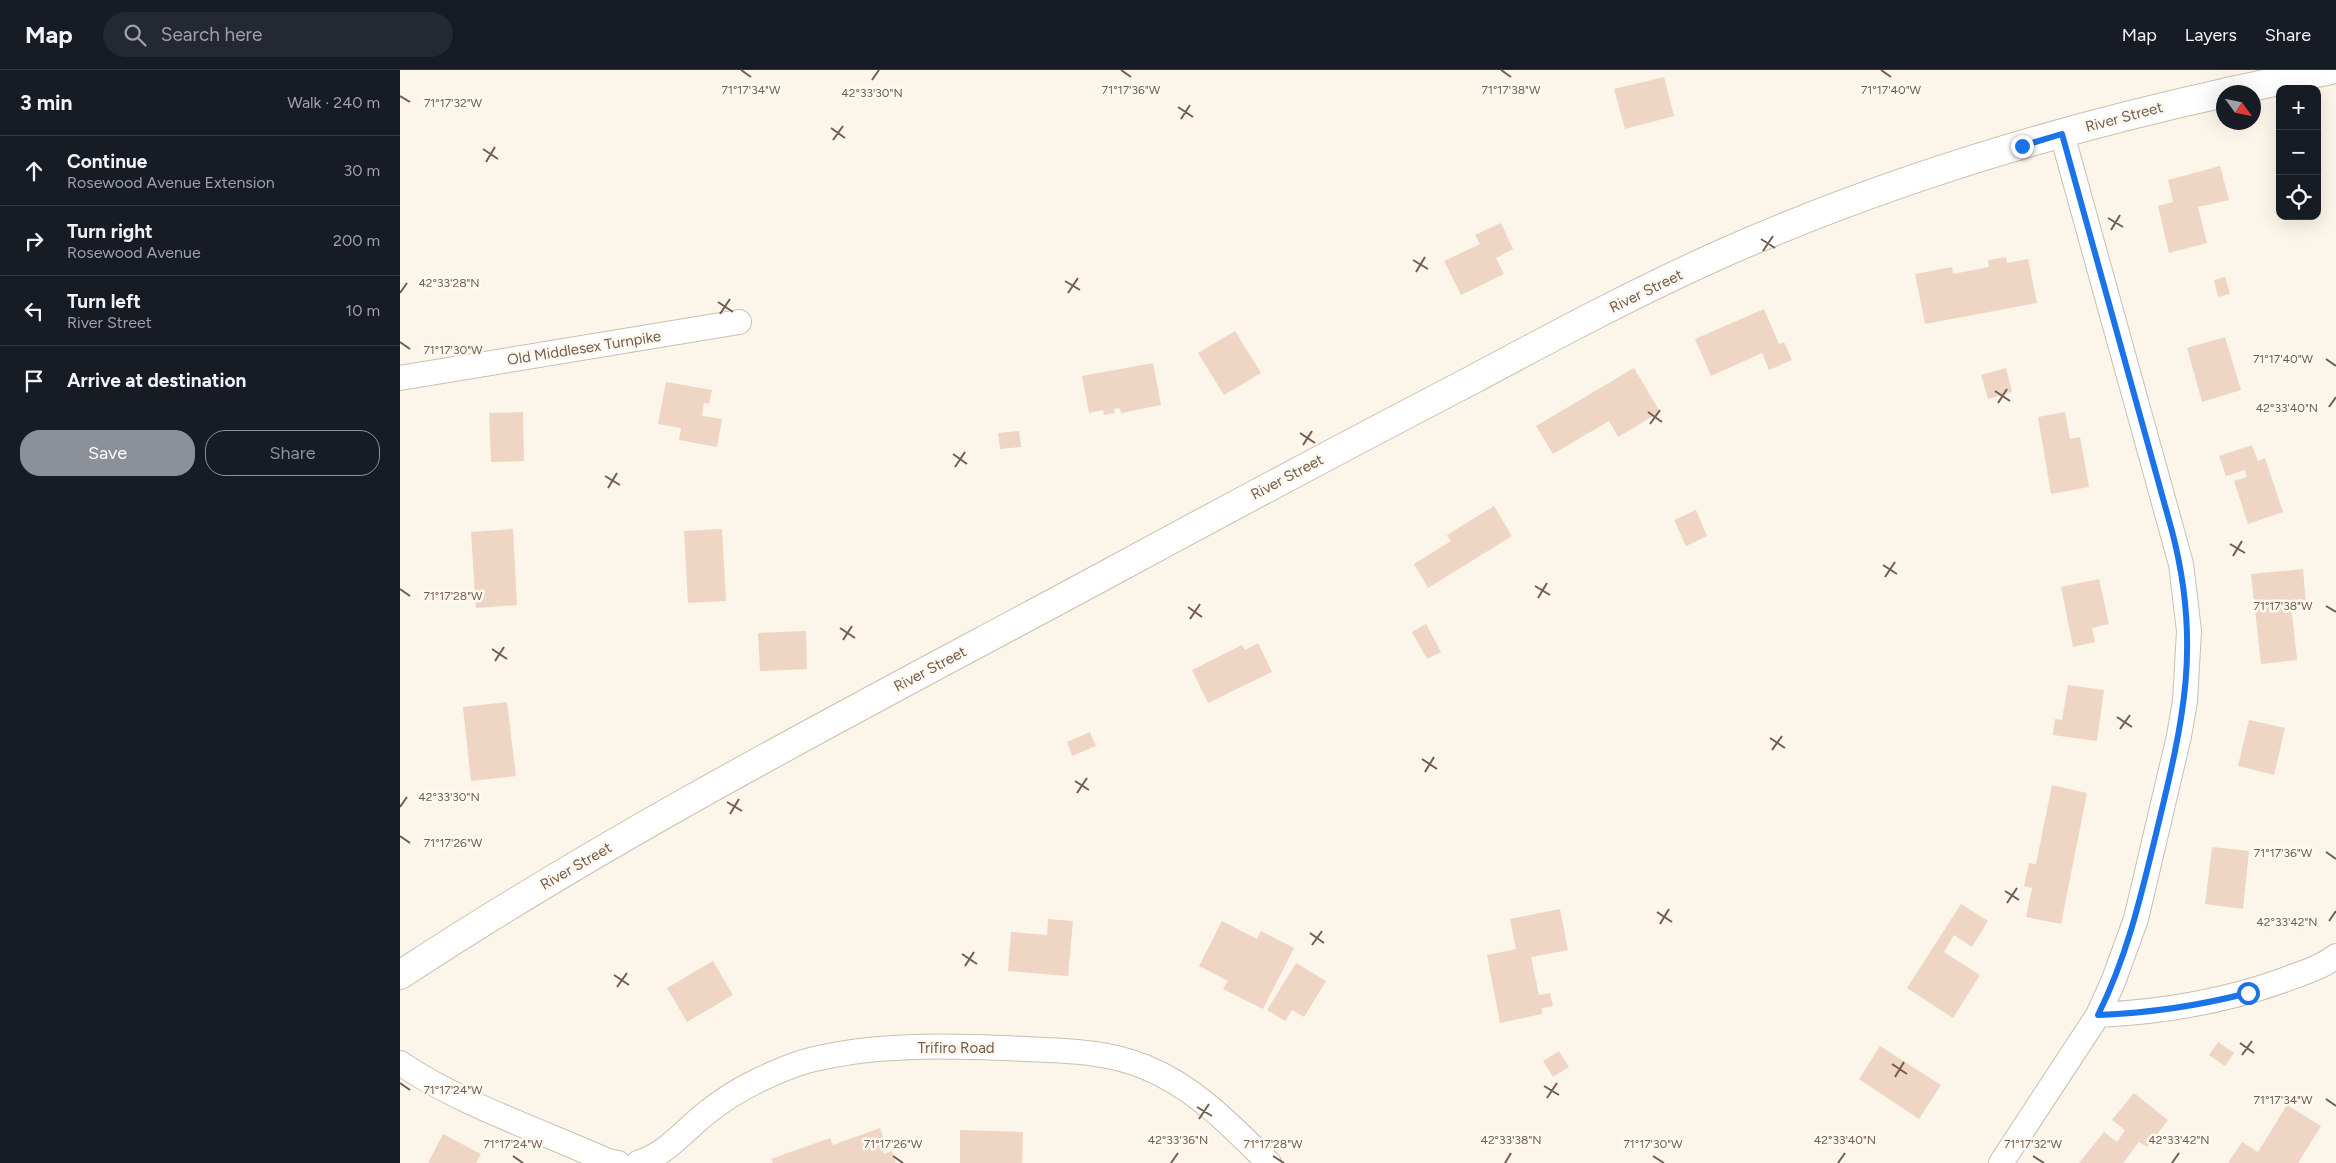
<!DOCTYPE html>
<meta charset="utf-8">
<style>
body{margin:0;font-family:Figtree,sans-serif;background:#242831;color:#f1f3f6}
.controls{position:absolute;right:15px;top:15px;display:grid;overflow:hidden;border-radius:10px;box-shadow:0 5px 20px #0002}
.controls button{width:45px;height:45px;display:grid;place-items:center;padding:0;border:0;border-bottom:1px solid #363941;background:#171b24;color:#f1f3f6;font:25px sans-serif}
.compass{position:absolute;left:1816px;top:15px;width:45px;height:45px;border-radius:50%;background:#171b24;box-shadow:0 5px 20px #0002;rotate:123deg}
.stop{position:absolute;width:15px;height:15px;margin:-11px;border:4px solid #1a73e8;border-radius:50%;background:#fff}
.stop.end{background:#1a73e8;border-color:#fff;box-shadow:0 1px 5px #0008}
.list{margin:0;padding:0;list-style:none}
h2{display:flex;justify-content:space-between;align-items:center;height:65px;margin:0;padding:0 20px;font-size:21px}
h2 small{font-size:16px;font-weight:400;color:#9ea1a6}
.list li{display:grid;grid-template-columns:32px 1fr auto;gap:15px;align-items:center;box-sizing:border-box;height:70px;padding:0 20px;border-top:1px solid #363941}
.list b{display:block;font-size:19px;white-space:nowrap}
.list p{margin:0;font-size:16px;white-space:nowrap;color:#9ea1a6}
.list em{font-size:16px;font-style:normal;color:#9ea1a6}
.actions{display:flex;gap:10px;padding:15px 20px}
.actions a{flex:1;padding:11px 0;border:1px solid #8c9099;border-radius:20px;text-align:center;font-size:18px;color:#8c9099}
.actions .main{background:#8c9099;color:#fff}
.icon{flex:none;width:28px;height:28px;fill:none;stroke:currentColor;stroke-width:2;stroke-linecap:round;stroke-linejoin:round}
.map{position:relative;flex:none;width:1936px;height:1093px;overflow:hidden}
header{display:flex;align-items:center;gap:30px;box-sizing:border-box;height:70px;padding:0 25px;background:#171b24;border-bottom:1px solid #363941}
header strong{font-size:24px}
nav{display:flex;gap:28px;margin-inline-start:auto;font-size:18px}
.search{width:350px;height:45px;background:#242831;display:flex;align-items:center;gap:12px;box-sizing:border-box;padding:0 18px;border-radius:28px;color:#9ea1a6;font-size:19px}
main{display:flex}
aside{flex:1;background:#171b24}
.map>svg:first-child{display:block}
.building{fill:#efd6c4}
.lines{fill:none;stroke-linecap:round;stroke-linejoin:round}
.minor-casing{stroke:#cdbeb1;stroke-width:26}
.secondary-casing{stroke:#cfbeae;stroke-width:30}
.minor{stroke:#fff;stroke-width:24}
.secondary{stroke:#fff;stroke-width:28}
.route{stroke:#1a73e8;stroke-width:6}
.ticks{fill:none;stroke:#745d4f;stroke-width:2}
.labels{text-anchor:middle;dominant-baseline:central;stroke-width:5;stroke-linejoin:round;paint-order:stroke}
.street-label{font-size:15px;fill:#745d4f;stroke:#fef9f0}
.ticks-label{font-size:12px;text-anchor:middle;fill:#745d4f;stroke:#fef9f0;stroke-width:5;stroke-linejoin:round;paint-order:stroke}
</style>
<header>
<strong>Map</strong>
<div class="search"><svg class="icon" aria-label="search" viewBox="0 0 24 24"><circle cx="10" cy="10" r="6"/><path d="M15 15l6 6"/></svg>Search here</div>
<nav><a>Map</a><a>Layers</a><a>Share</a></nav>
</header>
<main>
<aside>
<h2>3 min<small>Walk · 240 m</small></h2>
<ul class="list">
<li><svg class="icon" aria-label="ahead" viewBox="0 0 24 24"><path d="M12 20V5M6 11l6-6 6 6"/></svg><div><b>Continue</b><p>Rosewood Avenue Extension</p></div><em>30 m</em></li>
<li><svg class="icon" aria-label="right" viewBox="0 0 24 24"><path d="M7 20v-9h11M14 6l5 5-5 5"/></svg><div><b>Turn right</b><p>Rosewood Avenue</p></div><em>200 m</em></li>
<li><svg class="icon" aria-label="left" viewBox="0 0 24 24"><path d="M17 20v-9H6M10 6l-5 5 5 5"/></svg><div><b>Turn left</b><p>River Street</p></div><em>10 m</em></li>
<li><svg class="icon" aria-label="arrive" viewBox="0 0 24 24"><path d="M6 21V4h12l-3 4 3 4H6"/></svg><div><b>Arrive at destination</b></div></li>
</ul>
<div class="actions"><a class="main">Save</a><a>Share</a></div>
</aside>
<div class="map">
<svg width="1936" height="1093" viewBox="0 0 1936 1093">
<rect width="100%" height="100%" fill="#fbf5ea"/>
<path class="building" d="M1264,7L1274,46L1225,59L1214,19Z
M1820,96L1829,130L1798,137L1807,173L1769,183L1758,136L1773,132L1768,110Z
M1101,153L1113,179L1096,188L1104,204L1061,225L1044,191L1080,174L1075,165Z
M1606,187L1607,193L1628,189L1637,233L1525,254L1515,204L1552,197L1553,204L1589,197L1588,190Z
M1825,207L1830,224L1818,227L1814,210Z
M1364,239L1379,274L1384,272L1392,290L1369,300L1362,283L1311,306L1295,269Z
M835,261L861,303L824,325L798,283Z
M1825,267L1841,320L1802,332L1787,278Z
M753,293L761,335L721,343L720,338L714,339L715,343L704,345L703,340L689,343L682,306Z
M1234,298L1260,342L1218,367L1209,351L1153,384L1136,356Z
M1606,298L1612,322L1588,329L1581,305Z
M266,312L312,320L309,334L304,333L302,346L322,349L317,377L279,370L281,358L258,354Z
M123,342L124,391L91,392L89,343Z
M1665,342L1670,369L1680,367L1689,417L1651,424L1638,347Z
M619,361L621,377L600,379L598,363Z
M1852,375L1858,391L1865,388L1883,442L1848,454L1834,411L1847,407L1845,400L1826,406L1819,386Z
M1094,436L1112,466L1028,518L1014,494L1051,471L1047,465Z
M1296,440L1307,466L1286,476L1274,450Z
M113,459L117,535L76,538L71,462Z
M322,459L326,531L288,533L284,461Z
M1903,499L1906,534L1891,535L1897,590L1861,594L1851,504Z
M1699,509L1709,554L1692,558L1695,572L1673,577L1661,517Z
M1026,554L1041,582L1027,589L1012,562Z
M406,561L407,599L360,601L358,563Z
M858,573L872,602L808,633L792,600L842,575L845,580Z
M1668,615L1704,620L1697,671L1653,665L1655,649L1662,650Z
M107,632L116,706L71,711L63,637Z
M1849,650L1885,658L1874,705L1838,696Z
M690,662L696,676L672,686L667,672Z
M1652,715L1687,723L1661,854L1626,847L1632,818L1624,816L1629,793L1636,794Z
M1812,777L1849,781L1843,839L1805,834Z
M1561,834L1588,851L1572,877L1554,865L1544,882L1580,905L1553,948L1507,918Z
M1160,839L1168,880L1131,887L1139,925L1150,923L1153,936L1142,938V944L1100,953L1087,885L1116,879L1110,849Z
M648,849L673,851L668,906L608,901L611,862L647,865Z
M822,851L857,869L861,861L894,878L863,939L823,919L828,911L799,896Z
M313,891L333,925L287,952L267,918Z
M896,893L926,911L904,947L892,940L885,951L867,940Z
M1818,972L1834,983L1825,996L1809,985Z
M1480,976L1541,1015L1519,1049L1459,1009Z
M1159,981L1169,997L1153,1007L1143,991Z
M1734,1023L1768,1050L1747,1077L1739,1072L1723,1093H1679L1704,1062L1717,1072L1725,1060L1712,1050Z
M1887,1035L1921,1056L1898,1093H1828L1842,1072L1858,1082Z
M480,1058L484,1070L479,1072L484,1084L492,1081L496,1093H373L371,1089L430,1068L433,1075Z
M560,1060L623,1062L622,1093H560Z
M43,1064L81,1084L76,1093H28Z"/>
<g class="lines">
<g class="minor-casing">
<path id="minor" d="M0,308L339,252
M1698,945C1763,942 1823,932 1884,910C1902,903 1921,898 1936,886
M0,993C60,1034 141,1061 208,1091L218,1093
M238,1093C266,1084 283,1062 305,1044C321,1031 340,1019 359,1010C378,1001 398,992 419,988C486,973 558,976 626,979C666,981 707,981 745,997C795,1017 831,1056 869,1093
M1601,1093L1698,945L1713,912L1736,849L1779,666L1785,631L1789,561L1781,494L1662,64"/>
</g>
<g class="secondary-casing">
<path id="secondary" d="M1827,22L1931,0
M0,905C228,755 472,631 711,502C831,437 951,373 1072,310C1156,265 1240,220 1328,181C1485,112 1656,60 1824,23"/>
</g>
<use href="#minor" class="minor"/>
<use href="#secondary" class="secondary"/>
</g>
<g class="lines">
<path class="route" d="M1622,76L1662,64L1772,461C1802,576 1783,652 1756,764C1741,826 1727,887 1698,945C1749,943 1798,936 1848,923"/>
</g>
<path class="ticks" d="M341,0L351,7M721,0L731,7M1101,0L1111,7M1481,0L1491,7M472,10L479,0M0,26L10,32M778,37L793,47M781,49L790,35M431,58L445,68M433,70L443,56M83,79L98,89M86,92L95,77M1708,148L1723,157M1711,160L1720,145M1361,169L1375,178M1363,181L1373,166M1013,190L1028,199M1016,202L1025,187M665,211L680,220M0,223L7,213M668,223L678,208M318,232L333,242M320,244L330,229M0,272L10,279M1926,289L1936,296M1595,321L1610,331M1598,333L1607,319M1929,337L1936,327M1248,342L1262,352M1250,354L1260,340M900,363L915,373M903,375L912,361M553,384L567,394M555,397L565,382M205,406L220,415M208,418L217,403M1830,474L1845,483M1833,486L1842,471M1483,495L1497,504M1485,507L1495,492M1135,516L1150,525M0,519L10,526M1138,528L1147,513M1926,536L1936,542M788,537L802,547M790,549L800,534M440,558L455,568M443,570L452,556M92,579L107,589M95,591L104,577M1717,647L1732,657M1720,659L1730,645M1370,668L1385,678M1372,680L1382,666M1022,689L1037,699M1025,702L1034,687M675,711L689,720M677,723L687,708M327,732L342,741M0,737L7,727M330,744L339,729M0,766L10,773M1926,782L1936,789M1605,821L1619,830M1607,833L1617,818M1257,842L1272,852M1929,851L1936,841M1260,854L1269,839M910,863L924,873M912,875L922,861M562,884L577,894M565,896L574,882M214,905L229,915M217,917L227,903M1840,973L1854,983M1842,985L1852,971M1492,994L1507,1004M1495,1007L1504,992M0,1013L10,1020M1144,1016L1159,1025M1147,1028L1157,1013M1926,1029L1936,1036M797,1037L812,1046M799,1049L809,1034M113,1086L123,1093M493,1086L503,1093M873,1086L884,1093M1253,1086L1264,1093M1633,1086L1644,1093M771,1093L778,1083M1105,1093L1111,1083M1438,1093L1445,1083M1772,1093L1779,1083"/>
<g class="labels">
<g class="street-label">
<text transform="translate(1724 47) rotate(-15)">River Street</text>
<text transform="translate(1246 221) rotate(-26)">River Street</text>
<text transform="translate(184 278) rotate(-9)">Old Middlesex Turnpike</text>
<text transform="translate(887 407) rotate(-28)">River Street</text>
<text transform="translate(530 599) rotate(-28)">River Street</text>
<text transform="translate(176 796) rotate(-30)">River Street</text>
<text x="556" y="978">Trifiro Road</text>
</g>
</g>
<g class="ticks-label">
<text x="351" y="24">71°17'34"W</text>
<text x="1111" y="24">71°17'38"W</text>
<text x="731" y="24">71°17'36"W</text>
<text x="1491" y="24">71°17'40"W</text>
<text x="472" y="27">42°33'30"N</text>
<text x="53" y="37">71°17'32"W</text>
<text x="49" y="217">42°33'28"N</text>
<text x="53" y="284">71°17'30"W</text>
<text x="1883" y="293">71°17'40"W</text>
<text x="1887" y="342">42°33'40"N</text>
<text x="53" y="530">71°17'28"W</text>
<text x="1883" y="540">71°17'38"W</text>
<text x="49" y="731">42°33'30"N</text>
<text x="53" y="777">71°17'26"W</text>
<text x="1883" y="787">71°17'36"W</text>
<text x="1887" y="856">42°33'42"N</text>
<text x="53" y="1024">71°17'24"W</text>
<text x="1883" y="1034">71°17'34"W</text>
<text x="778" y="1074">42°33'36"N</text>
<text x="1111" y="1074">42°33'38"N</text>
<text x="1445" y="1074">42°33'40"N</text>
<text x="1779" y="1074">42°33'42"N</text>
<text x="113" y="1078">71°17'24"W</text>
<text x="493" y="1078">71°17'26"W</text>
<text x="873" y="1078">71°17'28"W</text>
<text x="1253" y="1078">71°17'30"W</text>
<text x="1633" y="1078">71°17'32"W</text>
</g>
</svg>
<div class="controls">
<button>+</button>
<button>−</button>
<button><svg class="icon" aria-label="locate" viewBox="0 0 24 24"><circle cx="12" cy="12" r="6"/><path d="M12 2v4M12 18v4M2 12h4M18 12h4"/></svg></button>
</div>
<svg class="compass" viewBox="-18 -18 36 36"><path d="M0-13l5 13h-10z" fill="#e53935"/><path d="M0 13l5-13h-10z" fill="#9ea1a6"/></svg>
<div class="stop" style="left:1848px;top:923px"></div>
<div class="stop end" style="left:1622px;top:76px"></div>
</div>
</main>
